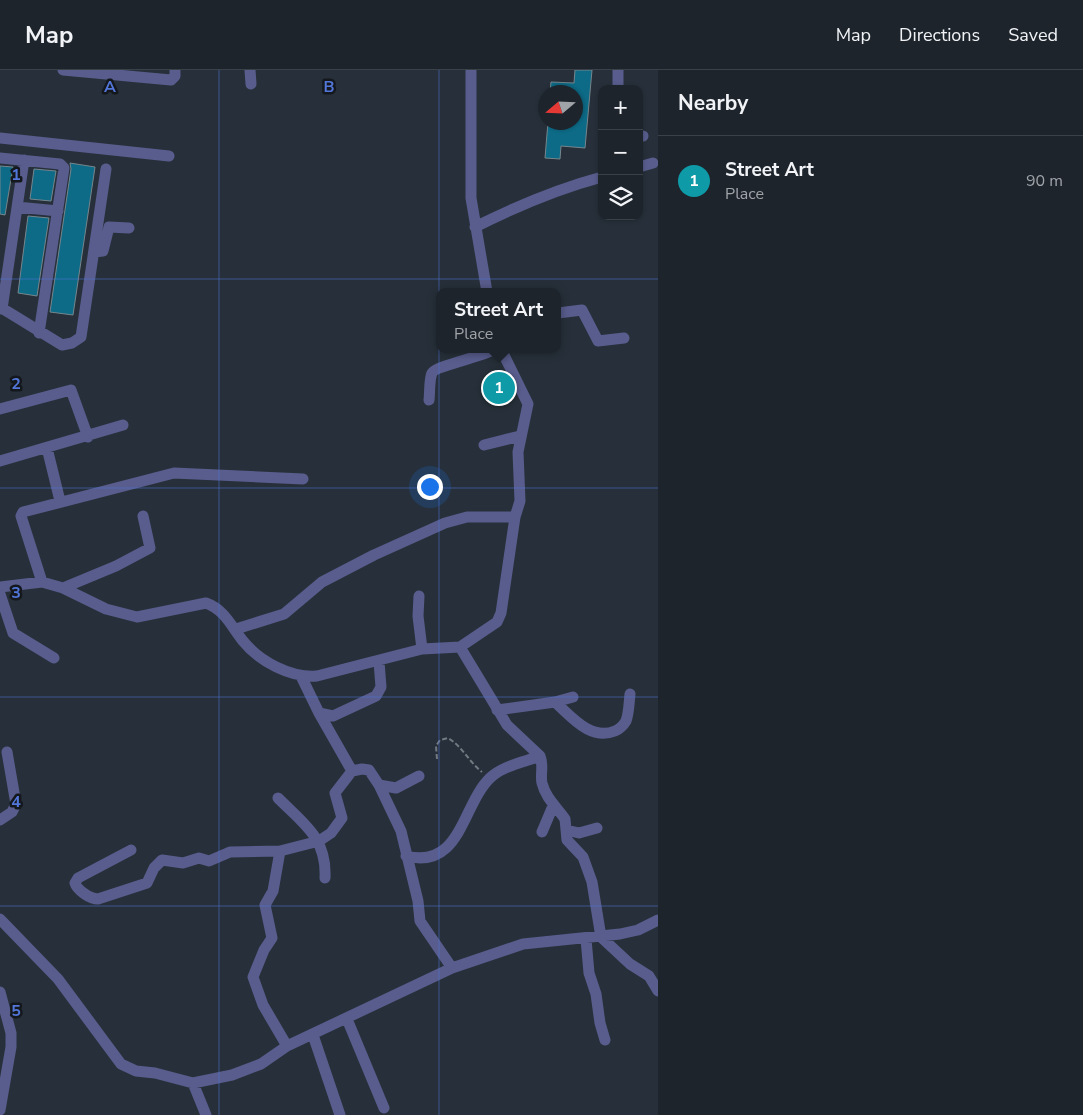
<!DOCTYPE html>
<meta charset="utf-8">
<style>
body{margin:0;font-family:"Nunito Sans",sans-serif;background:#2a3038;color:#f1f3f6}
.controls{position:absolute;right:15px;top:15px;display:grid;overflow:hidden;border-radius:10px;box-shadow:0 1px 4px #0004}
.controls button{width:45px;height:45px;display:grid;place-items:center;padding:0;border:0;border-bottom:1px solid #3b4148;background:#1d242c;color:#f1f3f6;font:25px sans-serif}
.compass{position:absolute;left:538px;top:15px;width:45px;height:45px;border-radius:50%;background:#1d242c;box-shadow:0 1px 4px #0004;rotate:251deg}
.you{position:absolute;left:429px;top:416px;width:18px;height:18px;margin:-12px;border:4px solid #fff;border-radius:50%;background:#1a73e8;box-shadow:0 0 0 8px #1a73e833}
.badge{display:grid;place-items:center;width:32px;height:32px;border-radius:50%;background:#0b8043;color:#fff;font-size:16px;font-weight:700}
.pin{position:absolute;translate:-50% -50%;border:2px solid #fff;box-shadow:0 1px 5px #0006}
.popup{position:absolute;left:436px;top:218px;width:125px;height:65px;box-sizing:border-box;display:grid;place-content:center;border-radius:10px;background:#1d242c;filter:drop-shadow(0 1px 4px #0005);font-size:16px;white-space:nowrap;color:#a0a4a9}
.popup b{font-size:19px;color:#f1f3f6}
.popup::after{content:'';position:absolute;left:50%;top:100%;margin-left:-10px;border:10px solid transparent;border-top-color:#1d242c}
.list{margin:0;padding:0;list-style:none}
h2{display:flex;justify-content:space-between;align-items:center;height:65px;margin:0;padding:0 20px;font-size:21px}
h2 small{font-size:16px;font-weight:400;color:#a0a4a9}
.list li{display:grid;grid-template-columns:32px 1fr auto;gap:15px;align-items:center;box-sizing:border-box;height:90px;padding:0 20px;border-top:1px solid #3b4148}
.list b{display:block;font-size:19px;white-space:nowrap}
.list p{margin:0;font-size:16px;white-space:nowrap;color:#a0a4a9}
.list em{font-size:16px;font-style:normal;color:#a0a4a9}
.icon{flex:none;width:28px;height:28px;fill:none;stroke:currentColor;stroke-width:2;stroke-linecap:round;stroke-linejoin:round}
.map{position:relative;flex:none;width:658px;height:1045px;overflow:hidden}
header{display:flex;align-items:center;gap:30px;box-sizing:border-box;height:70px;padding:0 25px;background:#1d242c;border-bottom:1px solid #3b4148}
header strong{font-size:24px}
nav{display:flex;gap:28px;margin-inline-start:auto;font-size:18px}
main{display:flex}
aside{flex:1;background:#1d242c}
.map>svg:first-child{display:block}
.building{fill:#0d6b87;stroke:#76868d}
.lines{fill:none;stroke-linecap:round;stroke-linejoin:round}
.path{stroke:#717981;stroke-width:2;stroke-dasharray:5 2.5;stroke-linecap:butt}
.minor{stroke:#585d8d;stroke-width:11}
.grid{fill:none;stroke:#5276d9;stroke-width:1;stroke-opacity:0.55}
.grid-label{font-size:16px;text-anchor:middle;font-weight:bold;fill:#5276d9;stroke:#14181c;stroke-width:5;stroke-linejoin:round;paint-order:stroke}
</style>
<header>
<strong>Map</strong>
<nav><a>Map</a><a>Directions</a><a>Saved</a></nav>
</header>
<main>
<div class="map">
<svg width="658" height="1045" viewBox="0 0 658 1045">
<rect width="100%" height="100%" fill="#27303a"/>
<path class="building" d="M575,0H592L585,78L561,76L560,89L545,88L548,52H576V22H550L551,12L574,13Z
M70,93L95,97L73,245L50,242L71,99Z
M0,96L13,97L5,145L0,144Z
M34,99L56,101L51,131L30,129Z
M28,146L49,148L37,226L18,223Z"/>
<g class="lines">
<path class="path" d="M437,689L436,676L440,670L448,668C462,676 469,692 482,702"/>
<path class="minor" d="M63,0L171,10L175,6V0
M250,0L251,14
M471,0V128L487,222
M618,19V0
M639,66H643
M0,68L169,86
M0,88L60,94L64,98L39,263
M639,97L653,93
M17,137L58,141
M475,157C517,136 557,119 602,107
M94,182L103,181L109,157L129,158
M0,237L62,275L72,273L81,267L106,99
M2,239L24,90
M558,243L582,240L598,271L624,268
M429,330C430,322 429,310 432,303C435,296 485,286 495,279
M0,339L71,320L88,367
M484,375L520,366
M47,378L60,431
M0,391L123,355
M42,512L21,446L23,442L174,403L303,409
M0,517L42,512L63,518L106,539L137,547L206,533C225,540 231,556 243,571C260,592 291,608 317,606L422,579L460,577L497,552L501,543L515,447L520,431L518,382L528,334L501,279
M63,518L116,496L150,478L143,446
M0,524L13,563L54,588
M419,526L418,546L422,579
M236,559L284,544L322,512L374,485L445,453L467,447H515
M460,577L507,655L540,686C544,696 540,704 542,713C546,729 557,737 565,749L567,770L583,787L592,812L601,867L630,894L649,906L658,921
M301,606L319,643L352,701L362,699L369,700L379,715L401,761L418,831L420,851L452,898
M555,632C571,646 590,671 615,661C620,659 623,656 626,651C629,643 629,633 630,624
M497,640L555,632L573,627
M319,643L333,646L376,626L381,617L379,592
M379,715L396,718L419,706
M278,728C304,754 327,768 325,808
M0,750L12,742L16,734L7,682
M566,760L579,763L597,758
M542,762L553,736
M131,780L78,808L75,813C77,820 90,829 98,829L147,813L154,798L162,790L183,793L199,788L209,791L230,782L280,781L319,771L331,763L342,748L335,723L352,701
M280,781L273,821L265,835L272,868L264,880L253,907L263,935L287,976
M406,786C461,800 462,735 490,708C502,696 524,692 540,686
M0,849L58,909L121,994L136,1001L155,1003L193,1013L232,1005L261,994L287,976L452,898L523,874L620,864L638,860L658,850
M586,869L589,903L596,924L600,953L605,970
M0,922L11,963V977L0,1040
M347,949L384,1038
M313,965L340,1045
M193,1013L206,1045"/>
</g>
<path class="grid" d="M219,0V1045M439,0V1045M0,209H658M0,418H658M0,627H658M0,836H658"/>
<g class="grid-label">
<text x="110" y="22">A</text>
<text x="329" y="22">B</text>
<text x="16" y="110">1</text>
<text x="16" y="319">2</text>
<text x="16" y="528">3</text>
<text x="16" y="737">4</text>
<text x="16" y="946">5</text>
</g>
</svg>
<div class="controls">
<button>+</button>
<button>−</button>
<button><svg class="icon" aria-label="layers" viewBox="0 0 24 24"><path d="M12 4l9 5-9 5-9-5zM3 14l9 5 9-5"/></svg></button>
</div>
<svg class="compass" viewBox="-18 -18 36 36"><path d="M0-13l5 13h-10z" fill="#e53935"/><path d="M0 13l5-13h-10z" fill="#a0a4a9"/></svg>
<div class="you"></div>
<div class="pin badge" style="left:499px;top:318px;background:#0f9aa8">1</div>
<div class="popup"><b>Street Art</b>Place</div>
</div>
<aside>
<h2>Nearby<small></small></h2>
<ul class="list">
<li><span class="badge" style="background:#0f9aa8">1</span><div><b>Street Art</b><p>Place</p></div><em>90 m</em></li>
</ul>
</aside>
</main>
